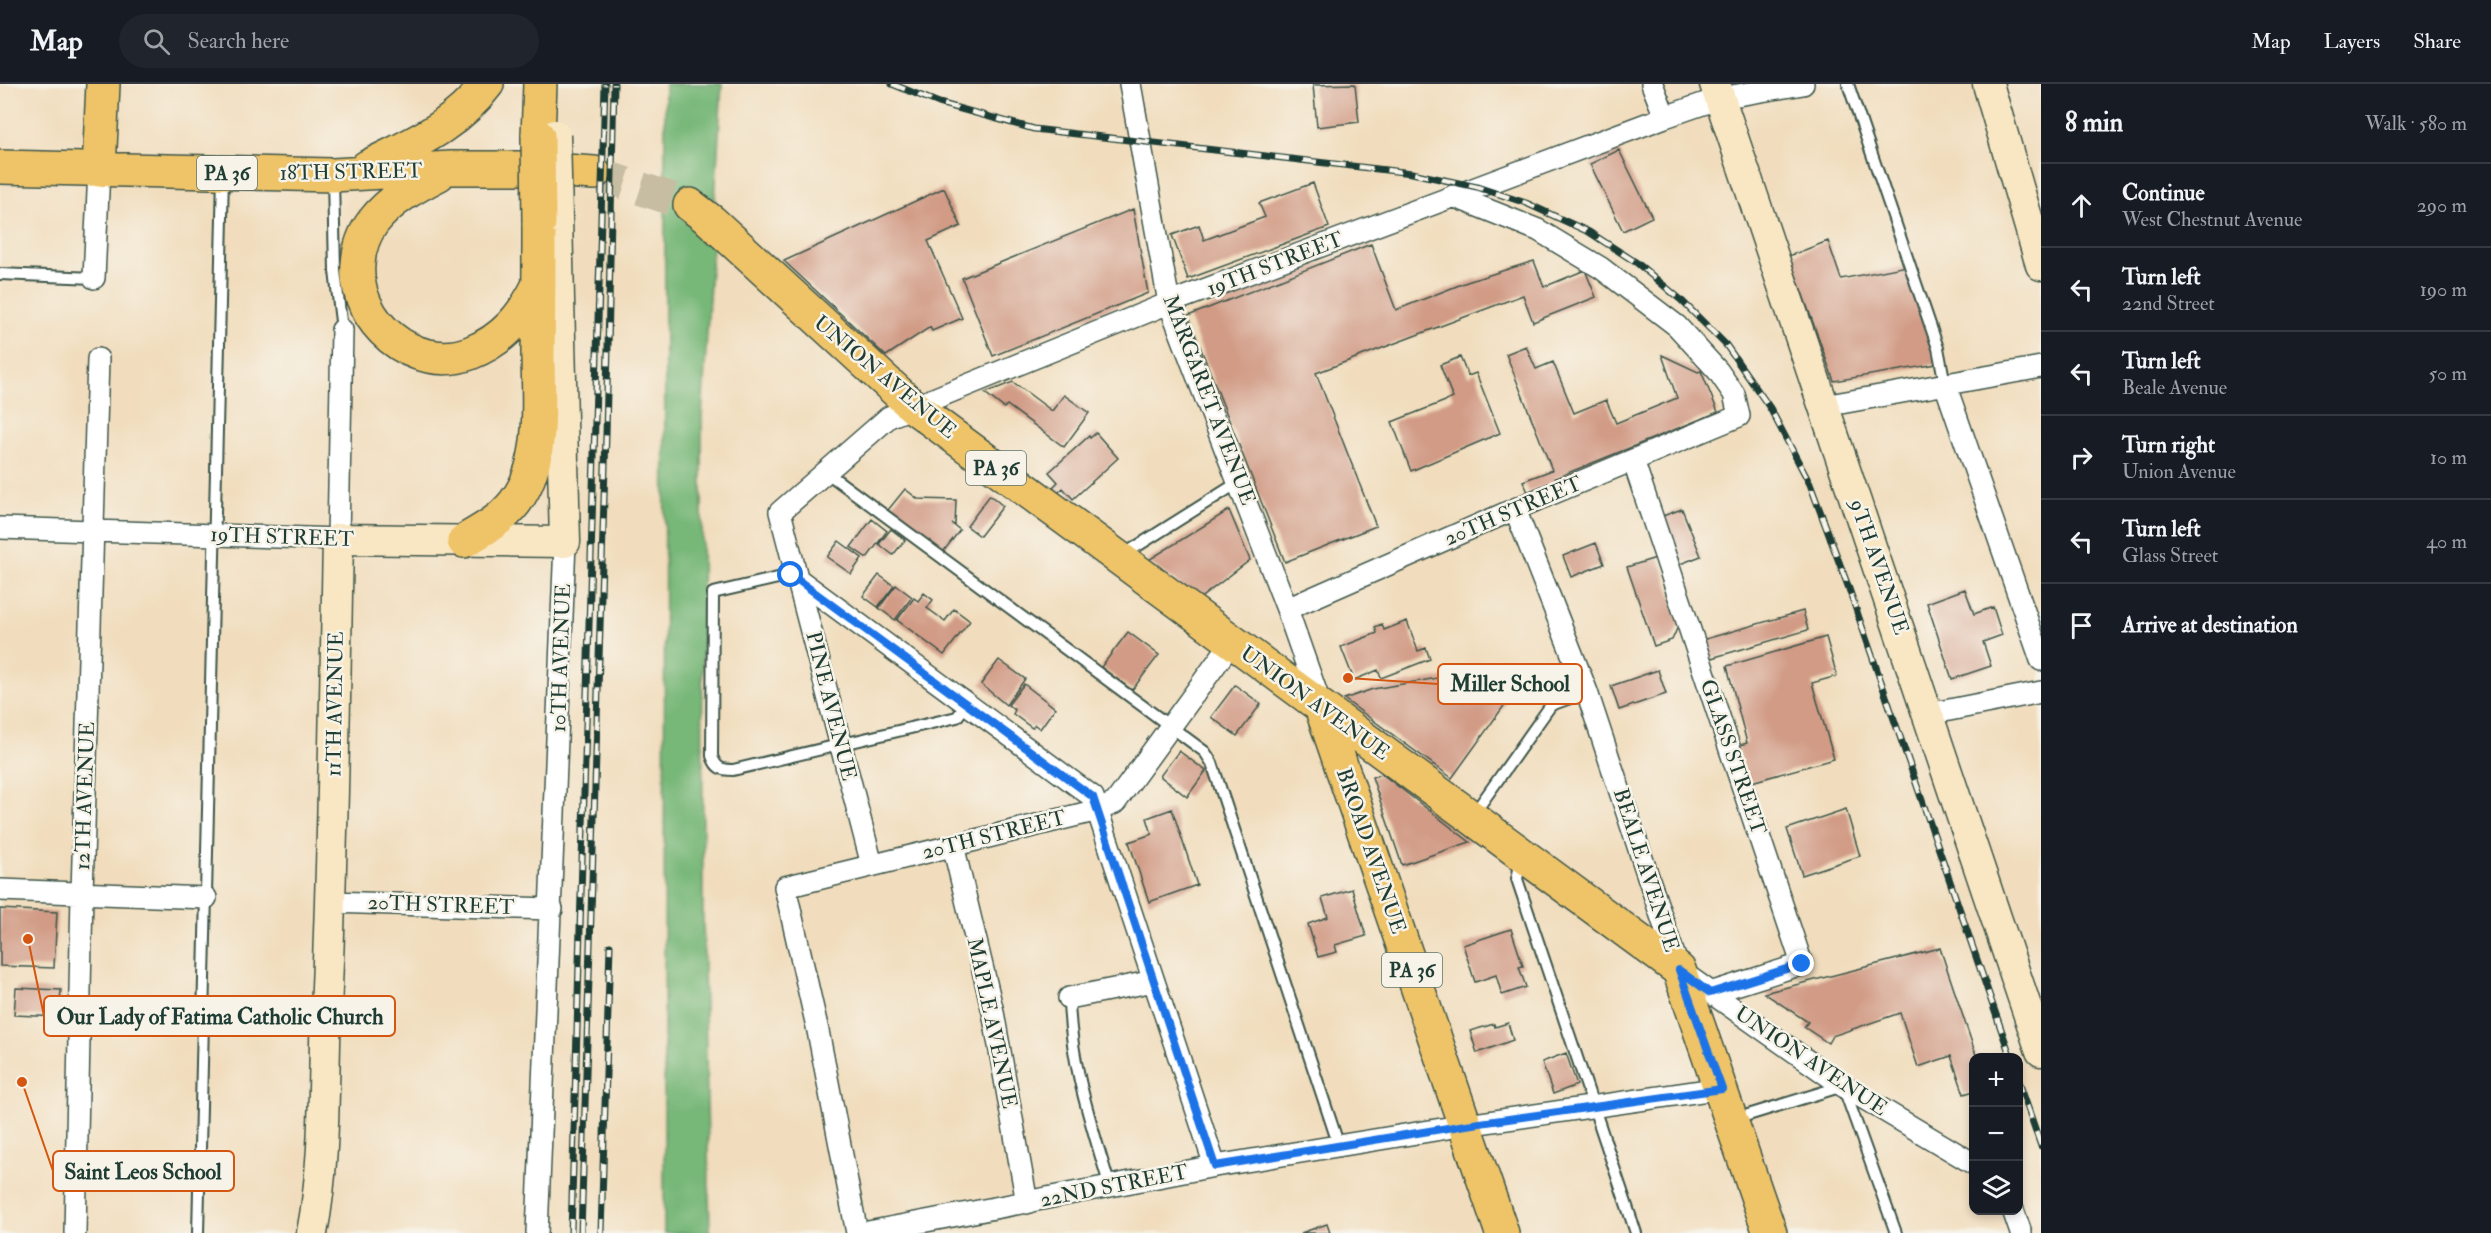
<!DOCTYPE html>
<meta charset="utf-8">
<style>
body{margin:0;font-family:"IM FELL Double Pica",serif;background:#20242c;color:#f1f3f6}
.controls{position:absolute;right:18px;bottom:18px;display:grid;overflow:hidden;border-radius:12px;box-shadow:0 3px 9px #0003}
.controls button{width:54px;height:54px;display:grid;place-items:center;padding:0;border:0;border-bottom:2px solid #363941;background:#171b24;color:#f1f3f6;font:30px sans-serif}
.stop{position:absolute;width:18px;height:18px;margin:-14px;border:4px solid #1a73e8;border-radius:50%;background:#fff}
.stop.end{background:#1a73e8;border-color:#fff;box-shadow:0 2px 6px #0008}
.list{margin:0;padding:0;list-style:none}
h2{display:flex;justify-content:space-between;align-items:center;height:78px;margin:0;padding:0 24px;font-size:26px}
h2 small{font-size:20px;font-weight:400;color:#9ea1a6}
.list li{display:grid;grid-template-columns:39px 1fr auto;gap:18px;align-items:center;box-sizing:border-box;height:84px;padding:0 24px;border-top:2px solid #363941}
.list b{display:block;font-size:22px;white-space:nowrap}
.list p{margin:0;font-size:20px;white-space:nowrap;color:#9ea1a6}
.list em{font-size:20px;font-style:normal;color:#9ea1a6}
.icon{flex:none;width:33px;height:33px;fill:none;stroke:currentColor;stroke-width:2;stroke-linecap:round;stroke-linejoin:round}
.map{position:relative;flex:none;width:2041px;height:1149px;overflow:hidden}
header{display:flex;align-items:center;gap:36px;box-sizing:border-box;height:84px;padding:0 30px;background:#171b24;border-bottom:2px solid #363941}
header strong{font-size:28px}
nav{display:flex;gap:33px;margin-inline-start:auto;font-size:21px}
.search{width:420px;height:54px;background:#20242c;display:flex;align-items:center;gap:15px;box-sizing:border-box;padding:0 21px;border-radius:33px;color:#9ea1a6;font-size:22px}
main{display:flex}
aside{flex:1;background:#171b24}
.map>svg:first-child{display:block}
.forest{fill:#77b778;stroke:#4b7a56;stroke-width:1.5}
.building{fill:#d19b86}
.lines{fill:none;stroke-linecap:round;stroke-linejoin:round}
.primary-tunnel{stroke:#c7bda2;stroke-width:33;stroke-dasharray:33 16;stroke-linecap:butt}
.lane-casing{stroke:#3e5549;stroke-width:14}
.street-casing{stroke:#3e5549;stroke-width:24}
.secondary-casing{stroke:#3e5549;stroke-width:33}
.primary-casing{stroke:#3e5549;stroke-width:36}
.lane{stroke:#fff;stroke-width:10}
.street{stroke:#fff;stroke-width:21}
.secondary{stroke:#f9e7c3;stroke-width:30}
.primary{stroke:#efc469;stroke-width:33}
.rail-casing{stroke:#1f3d34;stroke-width:7}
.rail{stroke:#f7f3e8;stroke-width:4.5;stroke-dasharray:14;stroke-linecap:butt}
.secondary-bridge-casing{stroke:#3e5549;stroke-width:33;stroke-linecap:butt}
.primary-bridge-casing{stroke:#3e5549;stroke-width:36;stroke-linecap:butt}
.secondary-bridge{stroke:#f9e7c3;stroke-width:30}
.primary-bridge{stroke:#efc469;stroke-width:33}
.route{stroke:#1a73e8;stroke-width:8}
.labels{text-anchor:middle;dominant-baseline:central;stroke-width:5;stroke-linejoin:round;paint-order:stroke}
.shield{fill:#f7f3e8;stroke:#60746a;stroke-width:1.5}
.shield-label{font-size:20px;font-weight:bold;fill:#1f3d34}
.street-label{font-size:21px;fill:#1f3d34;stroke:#f7f3e8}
.leader{fill:none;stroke:#d45610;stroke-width:2}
.callout-dot{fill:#d45610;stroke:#f7f3e8;stroke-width:2}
.callout{fill:#f7f3e8;stroke:#d45610;stroke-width:2}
.callout-label{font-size:22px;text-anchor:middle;font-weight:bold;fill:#1f3d34}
</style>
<header>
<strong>Map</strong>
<div class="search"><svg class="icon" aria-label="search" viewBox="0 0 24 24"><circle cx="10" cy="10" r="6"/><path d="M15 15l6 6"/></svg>Search here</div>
<nav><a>Map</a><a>Layers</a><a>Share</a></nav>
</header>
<main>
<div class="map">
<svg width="2041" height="1149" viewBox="0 0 2041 1149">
<rect width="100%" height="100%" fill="#f7f3e8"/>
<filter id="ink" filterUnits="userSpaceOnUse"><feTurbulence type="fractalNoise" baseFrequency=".0167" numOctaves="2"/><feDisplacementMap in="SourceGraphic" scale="12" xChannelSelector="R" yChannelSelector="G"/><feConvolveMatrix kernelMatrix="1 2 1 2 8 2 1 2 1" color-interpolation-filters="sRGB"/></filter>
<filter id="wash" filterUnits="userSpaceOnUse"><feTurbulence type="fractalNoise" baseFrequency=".008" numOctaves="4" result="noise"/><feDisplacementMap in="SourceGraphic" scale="24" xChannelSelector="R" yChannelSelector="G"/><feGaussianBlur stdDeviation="1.35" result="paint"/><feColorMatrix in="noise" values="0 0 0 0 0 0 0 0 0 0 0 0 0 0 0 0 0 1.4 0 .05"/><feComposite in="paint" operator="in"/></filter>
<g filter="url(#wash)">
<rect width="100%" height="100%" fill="#f1ddbd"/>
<path class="forest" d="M665,0H722L702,333L703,832L710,1149H664Z"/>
<g id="blocks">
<path class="building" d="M1355,0L1359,38L1317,43L1313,1Z
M1619,66L1652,133L1623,147L1590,80Z
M1313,99L1329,143L1188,195L1172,151L1199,141L1204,156L1265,133L1259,119Z
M944,104L961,142L928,157L962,234L932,247L930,243L886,272L784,177Z
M1133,125L1148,209L993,272L962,194Z
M1828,157L1841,195L1907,182L1937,280L1834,297L1789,172Z
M1371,160L1396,226L1467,198L1534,177L1544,203L1585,186L1596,213L1533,238L1523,211L1316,289L1376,442L1285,478L1188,232Z
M1526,262L1536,285L1553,278L1574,329L1606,316L1616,339L1677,314L1662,271L1698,288L1701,287L1718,328L1555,394L1557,397L1528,408L1523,397L1552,386L1506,270Z
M1460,273L1468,292L1476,289L1500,349L1411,387L1392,338L1453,314L1440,281Z
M1013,298L1052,327L1064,311L1089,329L1064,363L1007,321L1004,324L985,309Z
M1096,349L1118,374L1073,415L1063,404L1058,409L1053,403L1058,398L1049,388L1089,352L1090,354Z
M905,405L918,415L956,416L955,441L952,440L960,446L943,468L888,426Z
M990,411L1003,422L980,452L967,442Z
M1682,425L1701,472L1680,480L1660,433Z
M1229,426L1250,476L1199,515L1147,477Z
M872,435L887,447L867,474L851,463Z
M891,445L905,456L893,471L879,460Z
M839,457L862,474L851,490L827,473Z
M1596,459L1604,480L1571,493L1563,472Z
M1659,473L1680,538L1672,556L1654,562L1627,483Z
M879,491L894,502L878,523L863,512Z
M896,501L912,513L895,536L879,524Z
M1965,505L1974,530L1993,523L2002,551L1983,558L1991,582L1952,595L1927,519Z
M924,509L933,516L927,524L945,537L954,525L970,537L944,571L897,536L914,514L918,517Z
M1803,527L1808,546L1708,575L1702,556Z
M1407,537L1418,567L1426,564L1430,575L1381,594L1378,586L1354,596L1341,563L1377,549L1375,543L1382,540L1384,546Z
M1128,548L1159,571L1132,606L1101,583Z
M1826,553L1837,592L1812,599L1834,675L1748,699L1737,662L1747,659L1727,582Z
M999,576L1025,595L1006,621L981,600Z
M1496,584L1519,601L1452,694L1344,615L1373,605Z
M1658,586L1666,610L1619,626L1611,602Z
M1024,600L1055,624L1040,645L1035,641L1032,644L1013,630L1015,626L1008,621Z
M1235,601L1261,620L1237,652L1211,633Z
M1179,667L1206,687L1187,713L1160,692Z
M1382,690L1470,758L1402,781L1372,693Z
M1172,725L1197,801L1149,818L1129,758L1152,750L1147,734Z
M1846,725L1860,772L1802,791L1787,745Z
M1352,805L1366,852L1335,861L1337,868L1318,873L1308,840L1328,833L1322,814Z
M0,825L57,828L54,884L0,882Z
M1511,845L1523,882L1519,883L1526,903L1502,911L1496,891L1475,898L1463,861Z
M1940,864L1977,974H1974V1007L1964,1010L1951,972L1918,983L1900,929L1832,952L1828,959L1804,943L1808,938L1764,909Z
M16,904L61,906L59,933L14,931Z
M1508,939L1513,956L1477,969L1470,947L1494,940L1495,943Z
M1566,969L1577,1001L1553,1010L1542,978Z
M1327,1140L1330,1149H1301Z"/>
</g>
</g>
<g filter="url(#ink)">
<use href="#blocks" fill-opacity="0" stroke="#3e5549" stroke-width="1.5"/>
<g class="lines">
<path class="primary-tunnel" d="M594,89L690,121"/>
<g class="lane-casing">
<path id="lane" d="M1848,0L1938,264L1945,300
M333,94L335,187L342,246
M0,190L94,194
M826,388L1205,668L1212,679L1339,1062
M1123,471L1239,398
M799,496L791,491L713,509L712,672C716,684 721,686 733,686L957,633L967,620
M1473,731L1551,621L1587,608
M1521,776L1517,795L1636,1149
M1069,914C1070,979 1092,1042 1110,1103
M1735,1035L1843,1002L1896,1149
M198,1149L223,91"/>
</g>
<g class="street-casing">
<path id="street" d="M1130,0L1169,219L1287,525L1321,622
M1652,0L1665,33
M94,194L99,86
M1945,300L2041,576
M1824,322L2041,283
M1633,376L1802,880L1710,909
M1515,425L1587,608L1679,886L1843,1002L1974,1080
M0,444L338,455L342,246
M799,496L1093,713L1215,1082
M1287,525L1515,425L1739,332L1734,310L1718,287L1677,242L1601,184L1538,146L1453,112
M1929,630L2041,608
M953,761L993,928L1027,1119
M872,781L780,428L889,333L1169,219L1665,33L1720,14L1803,0
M0,806L206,814
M331,818L552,825
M1069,914L1154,897
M2013,1126L2021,1149
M75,1149L82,809L98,275
M537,1149L565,458
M857,1149L818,947L785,803L1098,726L1115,719L1232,558
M863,1149L1215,1082L1466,1041L1722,1004"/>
</g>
<g class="secondary-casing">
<path id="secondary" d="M1715,0L2041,967
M1988,0L2041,181
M312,1149C326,1077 323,1000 326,927C333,770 335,612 338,455L565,458L557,134"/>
</g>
<g class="primary-casing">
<path id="primary" d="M538,52L540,0
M0,83L333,91L451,84H524L594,89
M367,83C414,59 455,43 487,0
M99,86L103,0
M439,90C414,103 391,115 373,138C364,150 359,165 358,180C353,237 414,290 470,269C504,256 524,231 539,200
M690,121L711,137L915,324L1679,886L1770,1149
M464,457C485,445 507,433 520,411C545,371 538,313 538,268C539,225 539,182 539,139
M1321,623L1502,1149"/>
</g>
<use href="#lane" class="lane"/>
<use href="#street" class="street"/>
<use href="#secondary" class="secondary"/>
<use href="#primary" class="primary"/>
<g class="rail-casing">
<path id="rail" d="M892,0L939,19L1034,45L1412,89L1477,103L1526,119L1589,148L1637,179L1681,216L1726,261L1770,324L1810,400L1848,502L2011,974
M2018,995L2041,1062
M571,1149L605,0
M581,1149L606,351L614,0
M601,1149L610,862"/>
</g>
<use href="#rail" class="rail"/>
<g class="secondary-bridge-casing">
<path id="secondary-bridge" d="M555,51L557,134"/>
</g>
<g class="primary-bridge-casing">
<path id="primary-bridge" d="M538,52L539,139"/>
</g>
<use href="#secondary-bridge" class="secondary-bridge"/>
<use href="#primary-bridge" class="primary-bridge"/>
</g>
</g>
<g class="lines" filter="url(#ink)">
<path class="route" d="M791,491L1093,713L1215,1082L1466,1041L1722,1005L1679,886L1710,909L1802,880"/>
</g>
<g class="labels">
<g class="shield">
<rect x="197" y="72" width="60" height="34" rx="4.5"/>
<rect x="966" y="367" width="60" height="34" rx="4.5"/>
<rect x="1382" y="869" width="60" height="34" rx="4.5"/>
</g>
<g class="shield-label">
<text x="227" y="89">PA 36</text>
<text x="996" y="384">PA 36</text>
<text x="1412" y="886">PA 36</text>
</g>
<g class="street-label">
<text transform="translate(351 88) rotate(-1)">18TH STREET</text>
<text transform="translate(1275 180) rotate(-21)">19TH STREET</text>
<text transform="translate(885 293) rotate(40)">UNION AVENUE</text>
<text transform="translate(1209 316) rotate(69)">MARGARET AVENUE</text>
<text transform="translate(1513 427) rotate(-23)">20TH STREET</text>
<text transform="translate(282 453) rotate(2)">19TH STREET</text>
<text transform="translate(1879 483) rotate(71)">9TH AVENUE</text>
<text transform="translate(561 574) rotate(-88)">10TH AVENUE</text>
<text transform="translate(1315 619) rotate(36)">UNION AVENUE</text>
<text transform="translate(335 620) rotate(-89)">11TH AVENUE</text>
<text transform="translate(831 622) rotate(76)">PINE AVENUE</text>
<text transform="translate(1733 673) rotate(71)">GLASS STREET</text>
<text transform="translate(85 712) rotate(-88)">12TH AVENUE</text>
<text transform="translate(994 751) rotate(-14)">20TH STREET</text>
<text transform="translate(1371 767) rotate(71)">BROAD AVENUE</text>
<text transform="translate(1646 786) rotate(72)">BEALE AVENUE</text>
<text transform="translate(441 821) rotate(2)">20TH STREET</text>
<text transform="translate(992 939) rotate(78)">MAPLE AVENUE</text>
<text transform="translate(1811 977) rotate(34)">UNION AVENUE</text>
<text transform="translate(1114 1102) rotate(-11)">22ND STREET</text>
</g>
</g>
<path class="leader" d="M1348 594L1438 600M28 855L44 932M22 998L53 1087"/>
<g class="callout-dot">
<circle cx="1348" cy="594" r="6"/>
<circle cx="28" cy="855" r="6"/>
<circle cx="22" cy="998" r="6"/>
</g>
<g class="callout">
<rect x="1438" y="580" width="144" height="40" rx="6"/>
<rect x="44" y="912" width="351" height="40" rx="6"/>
<rect x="53" y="1067" width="181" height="40" rx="6"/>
</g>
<g class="callout-label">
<text x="1510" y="607">Miller School</text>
<text x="220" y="940">Our Lady of Fatima Catholic Church</text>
<text x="143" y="1095">Saint Leos School</text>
</g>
</svg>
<div class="controls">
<button>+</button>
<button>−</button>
<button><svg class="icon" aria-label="layers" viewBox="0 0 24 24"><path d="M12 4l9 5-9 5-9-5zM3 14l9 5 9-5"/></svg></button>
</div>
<div class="stop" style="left:791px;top:491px"></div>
<div class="stop end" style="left:1802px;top:880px"></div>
</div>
<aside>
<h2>8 min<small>Walk · 580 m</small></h2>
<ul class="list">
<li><svg class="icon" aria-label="ahead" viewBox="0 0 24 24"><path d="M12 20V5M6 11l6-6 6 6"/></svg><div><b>Continue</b><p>West Chestnut Avenue</p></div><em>290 m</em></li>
<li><svg class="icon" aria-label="left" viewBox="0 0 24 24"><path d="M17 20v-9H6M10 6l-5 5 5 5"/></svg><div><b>Turn left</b><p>22nd Street</p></div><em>190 m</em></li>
<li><svg class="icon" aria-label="left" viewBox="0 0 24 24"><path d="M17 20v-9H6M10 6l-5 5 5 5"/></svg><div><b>Turn left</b><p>Beale Avenue</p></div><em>50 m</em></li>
<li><svg class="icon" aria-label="right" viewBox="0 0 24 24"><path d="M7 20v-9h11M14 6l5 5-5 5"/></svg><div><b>Turn right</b><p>Union Avenue</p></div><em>10 m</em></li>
<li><svg class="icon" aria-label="left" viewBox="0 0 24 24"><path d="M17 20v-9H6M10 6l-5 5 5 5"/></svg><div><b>Turn left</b><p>Glass Street</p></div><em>40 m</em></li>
<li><svg class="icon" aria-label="arrive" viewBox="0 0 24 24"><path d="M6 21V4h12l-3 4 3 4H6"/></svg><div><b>Arrive at destination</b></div></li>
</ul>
</aside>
</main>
